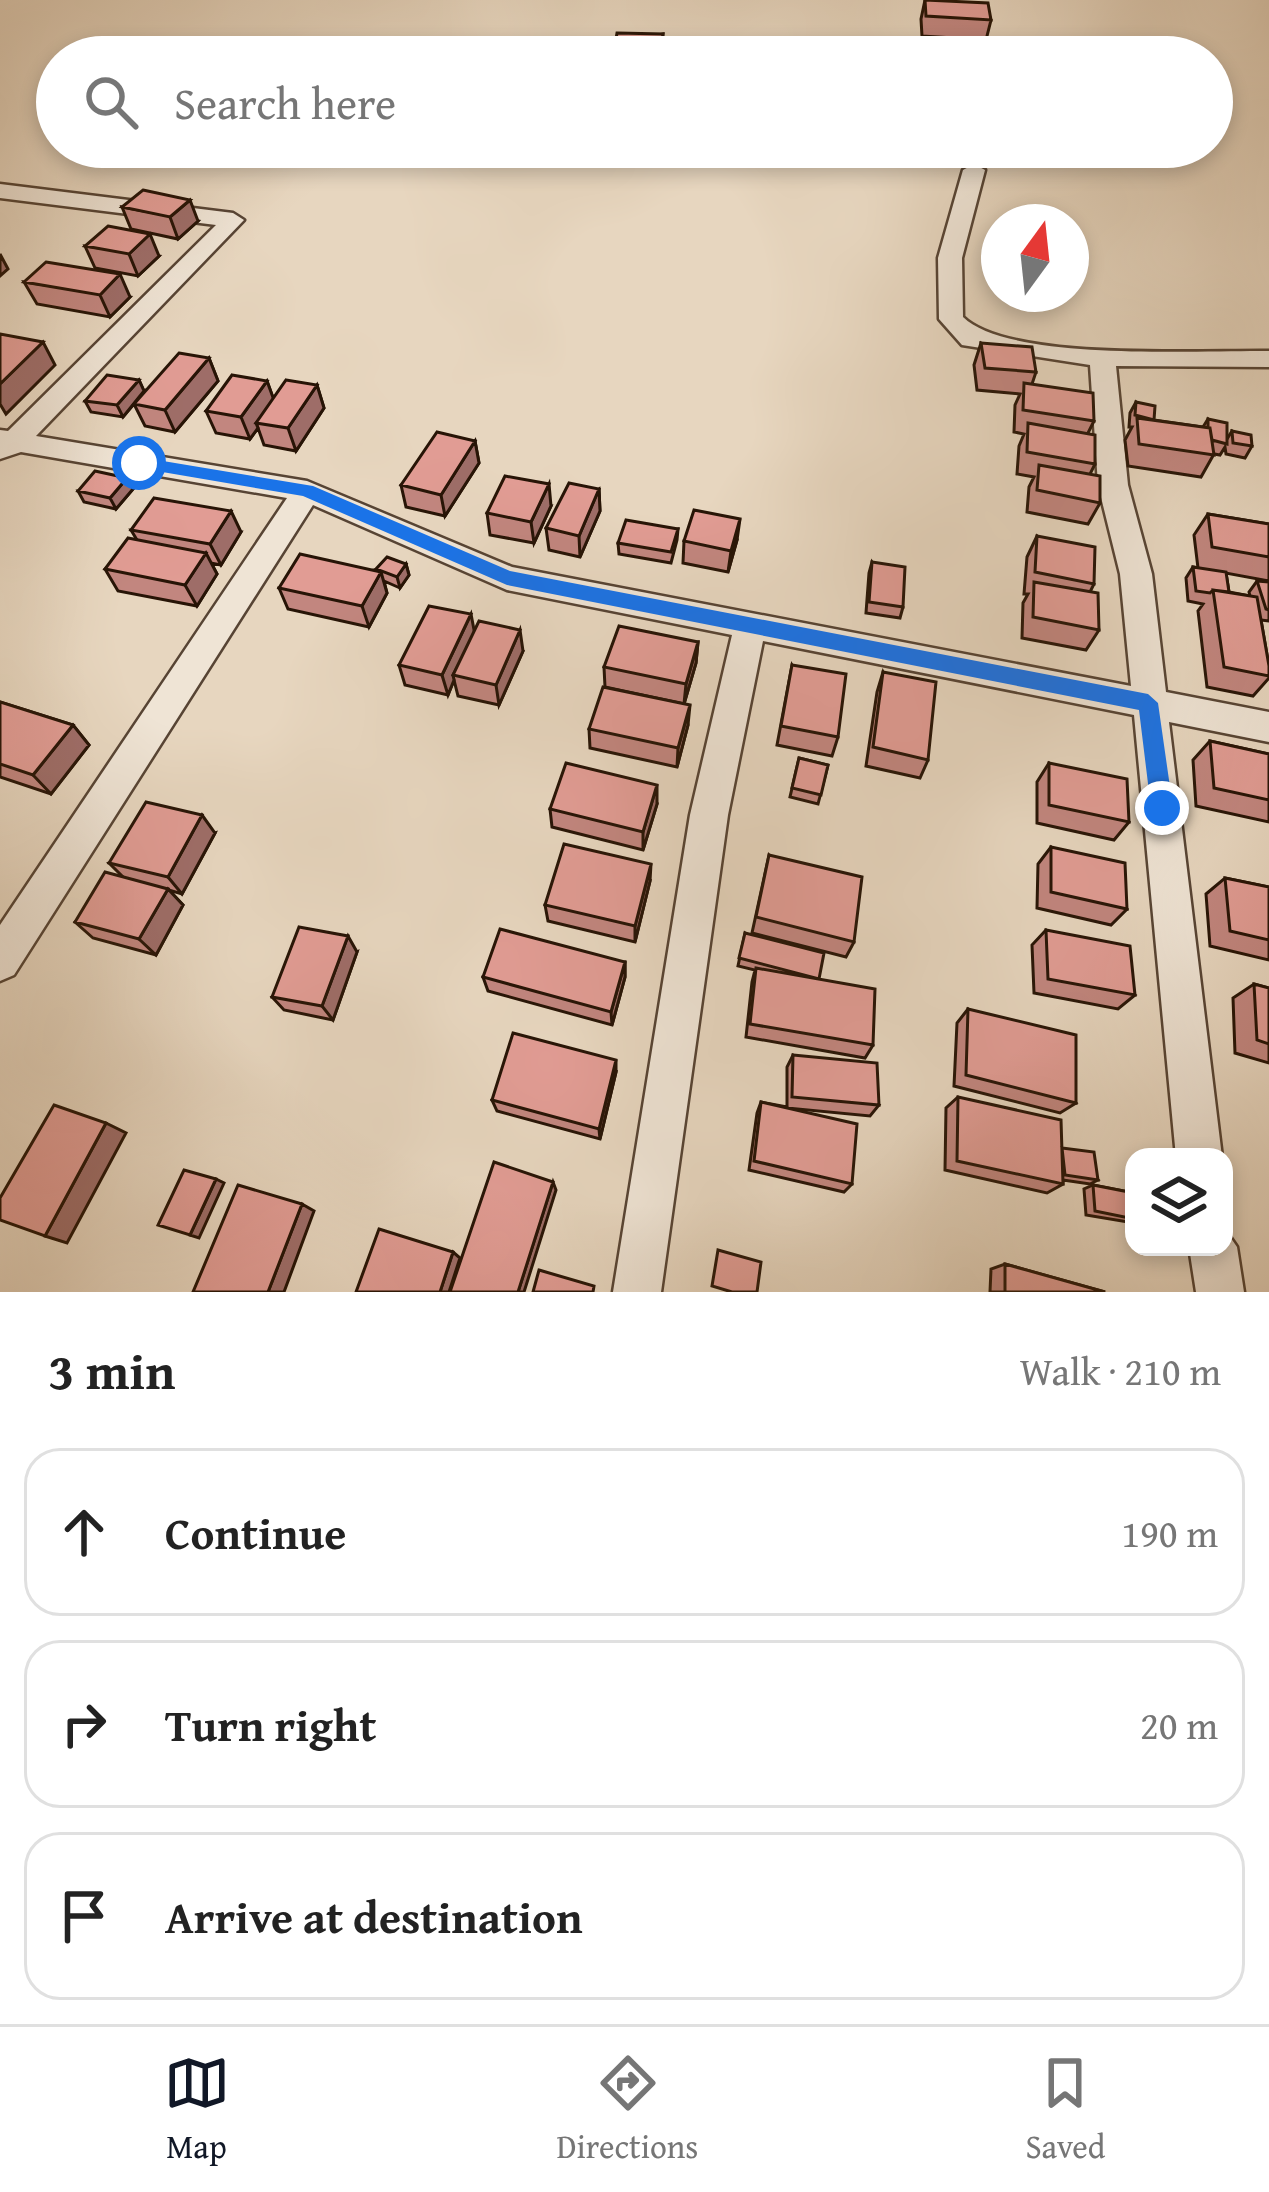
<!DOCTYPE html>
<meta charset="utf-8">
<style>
body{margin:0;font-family:"Gentium Book Plus",serif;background:#f2f2f2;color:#222}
.controls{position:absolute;right:36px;bottom:36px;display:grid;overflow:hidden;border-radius:24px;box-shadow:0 6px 18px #0003}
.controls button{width:108px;height:108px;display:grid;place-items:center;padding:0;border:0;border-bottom:3px solid #e0e0e0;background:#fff;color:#222;font:60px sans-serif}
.compass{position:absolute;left:981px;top:204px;width:108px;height:108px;border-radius:50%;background:#fff;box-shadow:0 6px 18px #0003;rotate:15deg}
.stop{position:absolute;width:36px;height:36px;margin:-27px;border:9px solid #1a73e8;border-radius:50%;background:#fff}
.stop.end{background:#1a73e8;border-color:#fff;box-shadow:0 3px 12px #0008}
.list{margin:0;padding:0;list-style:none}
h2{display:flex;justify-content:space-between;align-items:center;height:156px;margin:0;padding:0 48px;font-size:51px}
h2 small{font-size:39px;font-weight:400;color:#767676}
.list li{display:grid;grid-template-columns:78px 1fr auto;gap:36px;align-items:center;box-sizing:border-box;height:168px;margin:0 24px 24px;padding:0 24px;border:3px solid #e0e0e0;border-radius:36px}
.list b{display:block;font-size:45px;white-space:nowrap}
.list em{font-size:39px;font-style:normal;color:#767676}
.icon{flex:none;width:66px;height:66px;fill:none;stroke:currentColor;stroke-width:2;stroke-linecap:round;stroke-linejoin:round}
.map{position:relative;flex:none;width:1269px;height:1292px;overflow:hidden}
.search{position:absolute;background:#fff;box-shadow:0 6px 18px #0003;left:36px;right:36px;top:36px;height:132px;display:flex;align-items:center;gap:30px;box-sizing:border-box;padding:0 42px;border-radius:66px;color:#767676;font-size:45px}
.sheet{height:732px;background:#fff}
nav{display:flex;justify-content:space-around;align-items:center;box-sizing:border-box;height:168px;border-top:3px solid #e0e0e0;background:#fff;font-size:33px;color:#767676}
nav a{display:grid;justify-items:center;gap:6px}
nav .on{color:#111827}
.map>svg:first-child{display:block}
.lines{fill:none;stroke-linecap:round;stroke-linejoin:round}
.minor-casing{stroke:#574434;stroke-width:5}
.minor{fill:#efe4d5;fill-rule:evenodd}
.wall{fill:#c2867f;stroke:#271406;stroke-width:3}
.shaded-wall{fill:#9e6d68;stroke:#271406;stroke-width:3}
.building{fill:#e19c94;stroke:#271406;stroke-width:3}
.route{fill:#1a73e8}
</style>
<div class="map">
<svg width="1269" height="1292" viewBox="0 0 1269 1292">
<rect width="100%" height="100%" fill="#e7d6bf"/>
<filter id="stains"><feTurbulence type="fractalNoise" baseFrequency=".00167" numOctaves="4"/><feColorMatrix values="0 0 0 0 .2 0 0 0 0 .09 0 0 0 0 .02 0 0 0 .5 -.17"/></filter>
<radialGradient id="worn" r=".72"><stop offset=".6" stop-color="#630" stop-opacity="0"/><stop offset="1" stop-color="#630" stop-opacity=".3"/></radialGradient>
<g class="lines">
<g class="minor-casing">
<path id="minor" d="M974,164L985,170L962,258L963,317C1009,362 1201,350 1269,351V367L1116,366L1128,485L1152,574L1166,692L1269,712V742L1169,722L1222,1157H1176L1134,715L763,641L728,815L661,1292H613L690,815L732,635L507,590L313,505L14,975L0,981V925L287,498L21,452L0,459V430L8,431L216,225L0,198V184L233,213L244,220L36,436L307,481L512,567L1131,686L1120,574L1098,485L1090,365L962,345L939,319L938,258L963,170Z
M1224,1228L1237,1247L1244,1292H1196L1189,1247H1224Z"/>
</g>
<use href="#minor" class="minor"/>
</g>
<path class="wall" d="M925,0L991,20L986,40L922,36L921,19Z
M663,34L662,57H615V45Z
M122,207L198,221L178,239L131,229Z
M85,246L159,256L138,276L95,268Z
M24,282L130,297L110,317L37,304Z
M981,343L1036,372L1032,384L1094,421L1088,433L1095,464L1090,474L1100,503L1088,524L1027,512L1029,487L1034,477L1017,474L1019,446L1024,434L1014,432L1015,405L1020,394L977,390L974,365Z
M209,358L218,381L175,432L145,426L134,404L123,417L91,412L85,401L139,380L144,391Z
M267,381L273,398L317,385L324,408L296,451L264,445L258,428L250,439L216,433L206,411Z
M1136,402L1154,420L1203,427L1208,419L1227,439L1232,431L1252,446L1245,458L1226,454L1225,447L1220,455L1214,454L1201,477L1128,466L1125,440L1132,427H1129L1130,413Z
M475,441L479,463L445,516L406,507L401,485Z
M133,489L116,509L84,502L78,491Z
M599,489L600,511L580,557L549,550L546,528Z
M551,506L534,543L490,535L487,513Z
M1208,514L1269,524V581L1226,573L1229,592L1250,596L1249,592L1257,581L1269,582V621L1261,620L1269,666V678L1253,696L1207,687L1198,611L1203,604L1188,601L1186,578L1193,567L1198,568L1194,535Z
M678,529L677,540L671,563L619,554L618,543Z
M131,530L241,532L221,565L211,563L217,574L197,606L118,591L105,569L137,540Z
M1037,536L1094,584L1090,592L1099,630L1086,650L1022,638L1023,603L1028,594H1024L1027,557Z
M737,540L728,572L683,563L684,541Z
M872,562L903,607L900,618L866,613L869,573Z
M406,564L409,575L400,588L384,581L387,593L369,627L288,609L279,588Z
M474,631L523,651L499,705L458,696L454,680L448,695L405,685L399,665Z
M698,642L696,663L684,704L688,725L677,767L590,748L589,729L684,704L605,687L604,667Z
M792,665L838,737L832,756L777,745Z
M883,672L928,760L920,778L866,766L877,692Z
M0,702L73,725L89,745L51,794L0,777Z
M1210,741L1269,754V822L1196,806L1193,760Z
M799,758L828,765L818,804L790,797Z
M1049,763L1129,822L1114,840L1037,823V782Z
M657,804L643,850L552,827L550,809Z
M215,833L182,894L169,890L183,905L156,955L93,938L75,922L123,877L109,863Z
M1051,847L1127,909L1111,925L1037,908L1038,864Z
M769,855L854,942L846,957L752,933Z
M1225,878L1269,887V960L1210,946L1206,894Z
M650,881L635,942L548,921L545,905Z
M1046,930L1135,995L1118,1009L1034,993L1032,945Z
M745,933L819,979L873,1045L865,1058L746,1037L752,982L755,970L738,966Z
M357,952L333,1020L284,1010L272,997Z
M625,962V977L612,1025L488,991L483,977Z
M1254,984L1269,988V1063L1235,1053L1233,998Z
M968,1009L1076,1103L1060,1113L954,1086L957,1023Z
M793,1055L879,1105L870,1116L788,1108L852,1184L844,1192L749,1170L757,1113L761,1102L787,1107V1067Z
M616,1072L600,1139L497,1111L492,1100Z
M958,1097L1061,1148L1098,1180L1090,1184L1063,1180V1184L1047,1193L945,1170L946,1108Z
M1093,1185L1134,1193V1223L1086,1215L1084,1189Z
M1005,1264L1105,1292H990L991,1269Z"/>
<path class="shaded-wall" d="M190,200L198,221L178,239L170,217Z
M150,234L159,256L138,276L129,254Z
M0,254L8,269L0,276Z
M120,274L130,297L110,317L100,295Z
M43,342L55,365L6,414L0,404V384Z
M209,358L218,381L175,432L165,410Z
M139,380L144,391L123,417L117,405Z
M267,381L275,403L256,423L258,428L250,439L241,417Z
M317,385L324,408L296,451L288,428Z
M475,441L479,463L445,516L441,495Z
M127,478L133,489L116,509L110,498Z
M549,484L551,506L534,543L531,522Z
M599,489L600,511L580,557L579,536Z
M231,511L241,532L221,565L210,544Z
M740,519L737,540L728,572L731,551Z
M206,553L217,574L197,606L185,585Z
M406,564L409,575L400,588L397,577Z
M381,572L387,593L369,627L362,606Z
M471,614L475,635L453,675L454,680L448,695L442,675Z
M520,630L523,651L499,705L496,685Z
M698,642L696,663L684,704L686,684Z
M690,705L688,725L677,767L678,748Z
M73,725L89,745L51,794L33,775Z
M657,785V804L643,850V832Z
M202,815L215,833L182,894L168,877Z
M651,864L650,881L635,942V926Z
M168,889L183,905L156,955L139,939Z
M348,936L357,952L333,1020L322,1006Z
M625,962V977L612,1025L611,1012Z
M616,1060V1072L600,1139L599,1129Z
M106,1123L126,1133L67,1243L45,1236Z
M216,1179L224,1183L199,1238L190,1235Z
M553,1182L556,1190L524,1292H518Z
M302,1204L314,1211L284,1292H268Z
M453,1252L460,1258L449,1292H440Z"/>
<path class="building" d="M925,0L988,3L991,20L926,16Z
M617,33L663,34L661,46L615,45Z
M143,190L190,200L170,217L122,207Z
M108,226L150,234L129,254L85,246Z
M46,262L120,274L100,295L24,282Z
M0,334L43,342L0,384Z
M981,343L1032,347L1036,372L985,368Z
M179,353L209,358L165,410L134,404Z
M107,375L139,380L117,405L85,401Z
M232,375L267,381L241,417L206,411Z
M286,380L317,385L288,428L256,423Z
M1024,383L1093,393L1094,421L1023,410Z
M1136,402L1155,406L1154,420L1135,415Z
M1137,418L1210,428L1214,455L1139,444Z
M1208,419L1227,423V444L1212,440L1210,428H1208Z
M1028,423L1095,435V464L1027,452Z
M1232,431L1251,435L1252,446L1233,443Z
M437,432L475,441L441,495L401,485Z
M1039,465L1100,476V503L1037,490Z
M95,471L127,478L110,498L78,491Z
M505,476L549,484L531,522L487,513Z
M569,483L599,489L579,536L546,528Z
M154,498L231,511L210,544L131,530Z
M694,510L740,519L731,551L684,541Z
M1208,514L1269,524V557L1212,547Z
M626,520L678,529L671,552L618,543Z
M1037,536L1095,547L1094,584L1035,572Z
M128,538L206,553L185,585L105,569Z
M300,554L381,572L362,606L279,588Z
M387,557L406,564L397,577L376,569Z
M872,562L905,567L903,607L869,602Z
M1193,567L1226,572L1229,592L1213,590L1210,593L1196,591Z
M1257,581L1269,582V610L1266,609Z
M1034,582L1098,593L1099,630L1033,617Z
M1213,590L1257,597L1269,666V676L1224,667Z
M429,606L471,614L442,675L399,665Z
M479,621L520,630L496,685L453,675Z
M619,626L698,642L686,684L604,667Z
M792,665L846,674L838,737L781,726Z
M883,672L936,682L928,760L873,747Z
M603,687L690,705L678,748L589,729Z
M0,702L73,725L33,775L0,764Z
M1210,741L1269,754V800L1214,788Z
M799,758L828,765L821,795L792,788Z
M566,763L657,785L643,832L550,809Z
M1049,763L1127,779L1129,822L1049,805Z
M146,802L202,815L168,877L109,863Z
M564,844L651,864L635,926L545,905Z
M1051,847L1125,863L1127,909L1051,892Z
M769,855L862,877L854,942L756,917Z
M105,872L168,889L139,939L75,922Z
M1225,878L1269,887V940L1230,931Z
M299,927L348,936L322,1006L272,997Z
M500,929L625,962L611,1012L483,977Z
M1046,930L1130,946L1135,995L1048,979Z
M745,933L824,953L819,979L739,958Z
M756,968L875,989L873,1045L750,1024Z
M1254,984L1269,988V1044L1257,1040Z
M968,1009L1076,1035V1103L966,1075Z
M513,1033L616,1060L599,1129L492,1100Z
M793,1055L877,1063L879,1105L792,1097Z
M958,1097L1061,1120L1063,1184L957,1161Z
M761,1102L857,1124L852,1184L754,1161Z
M54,1105L106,1123L45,1236L0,1220V1198Z
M1062,1148L1094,1152L1098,1180L1065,1175Z
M494,1162L553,1182L518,1292H450Z
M184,1170L216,1179L190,1235L158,1225Z
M238,1185L302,1204L268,1292H193Z
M1093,1185L1134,1193V1219L1095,1211Z
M379,1229L453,1252L440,1292H356Z
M718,1250L761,1262L757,1292H732L712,1286Z
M1005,1264L1105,1292H1005Z
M539,1270L594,1286L593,1292H533Z"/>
<path class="route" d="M139,457L313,486L510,571L1148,694L1158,703L1173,808L1162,817L1151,808L1139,710L507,585L303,496L133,467V459Z"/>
<rect width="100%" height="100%" filter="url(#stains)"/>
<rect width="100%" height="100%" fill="url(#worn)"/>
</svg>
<div class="controls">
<button><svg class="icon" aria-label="layers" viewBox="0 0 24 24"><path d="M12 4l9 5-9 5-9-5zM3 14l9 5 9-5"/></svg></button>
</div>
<svg class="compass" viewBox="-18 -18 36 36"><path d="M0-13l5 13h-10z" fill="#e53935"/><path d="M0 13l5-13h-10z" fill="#767676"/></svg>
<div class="stop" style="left:139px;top:463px"></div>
<div class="stop end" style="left:1162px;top:808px"></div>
<div class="search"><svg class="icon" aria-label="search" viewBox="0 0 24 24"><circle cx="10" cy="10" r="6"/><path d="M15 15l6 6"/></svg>Search here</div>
</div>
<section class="sheet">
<h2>3 min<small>Walk · 210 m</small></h2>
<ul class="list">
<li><svg class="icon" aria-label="ahead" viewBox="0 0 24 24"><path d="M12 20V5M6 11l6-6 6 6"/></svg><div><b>Continue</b></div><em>190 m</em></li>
<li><svg class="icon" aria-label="right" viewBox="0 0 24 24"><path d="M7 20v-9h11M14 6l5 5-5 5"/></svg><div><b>Turn right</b></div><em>20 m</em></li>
<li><svg class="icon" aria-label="arrive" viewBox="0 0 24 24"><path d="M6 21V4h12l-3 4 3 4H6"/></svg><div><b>Arrive at destination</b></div></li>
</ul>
</section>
<nav>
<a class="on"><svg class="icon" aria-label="map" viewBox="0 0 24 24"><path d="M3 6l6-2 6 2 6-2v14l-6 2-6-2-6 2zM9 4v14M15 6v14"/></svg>Map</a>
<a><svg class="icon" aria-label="directions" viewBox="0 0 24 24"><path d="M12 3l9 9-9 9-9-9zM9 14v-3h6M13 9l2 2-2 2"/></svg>Directions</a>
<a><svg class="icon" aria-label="saved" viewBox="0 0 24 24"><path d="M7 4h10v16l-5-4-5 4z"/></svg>Saved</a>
</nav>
